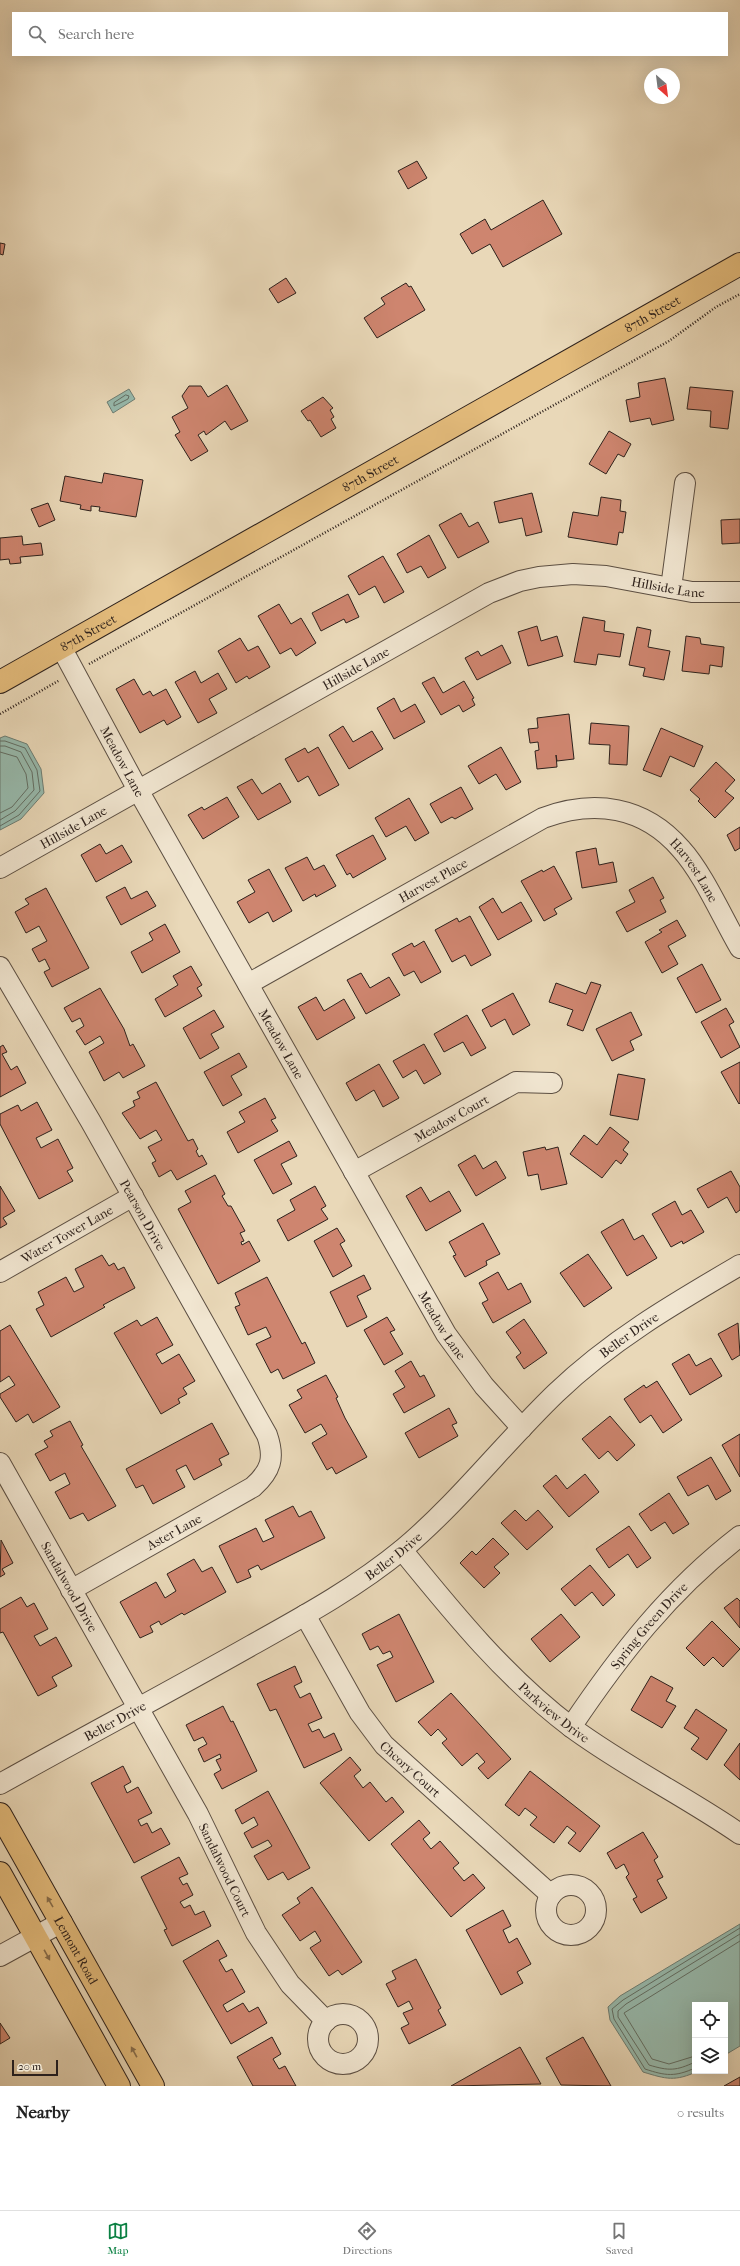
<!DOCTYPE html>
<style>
body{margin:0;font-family:"IM FELL French Canon",serif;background:#f2f2f2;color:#222}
.controls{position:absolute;right:12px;bottom:12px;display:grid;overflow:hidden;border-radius:0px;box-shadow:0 4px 16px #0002}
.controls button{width:36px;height:36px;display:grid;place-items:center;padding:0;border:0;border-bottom:1px solid #e0e0e0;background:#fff;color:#222;font:20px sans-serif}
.compass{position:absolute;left:644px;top:68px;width:36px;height:36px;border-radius:50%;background:#fff;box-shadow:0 4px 16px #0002;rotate:152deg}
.scale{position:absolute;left:12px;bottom:10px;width:46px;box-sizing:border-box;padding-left:4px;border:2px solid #2d211c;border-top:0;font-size:11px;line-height:14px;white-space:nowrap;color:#2d211c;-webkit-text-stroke:3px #f1e6d1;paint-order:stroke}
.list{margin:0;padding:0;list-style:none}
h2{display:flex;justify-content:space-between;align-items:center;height:52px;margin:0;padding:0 16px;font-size:17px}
h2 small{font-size:13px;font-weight:400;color:#767676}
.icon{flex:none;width:22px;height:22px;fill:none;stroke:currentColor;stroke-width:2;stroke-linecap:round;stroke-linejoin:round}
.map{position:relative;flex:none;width:740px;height:2086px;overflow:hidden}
.search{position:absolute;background:#fff;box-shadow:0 4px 16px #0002;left:12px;right:12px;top:12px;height:44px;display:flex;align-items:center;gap:10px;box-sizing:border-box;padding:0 14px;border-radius:0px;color:#767676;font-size:15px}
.sheet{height:124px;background:#fff}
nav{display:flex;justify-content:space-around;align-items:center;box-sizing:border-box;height:56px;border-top:1px solid #e0e0e0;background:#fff;font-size:11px;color:#767676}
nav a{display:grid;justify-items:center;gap:2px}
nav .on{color:#0b8043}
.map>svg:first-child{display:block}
.water{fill:#97baad;stroke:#6d7d73}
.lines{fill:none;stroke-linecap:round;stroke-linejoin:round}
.shore{stroke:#626e64;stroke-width:1}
.building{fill:#ce856f;stroke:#2d211c}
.minor-casing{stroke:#5c4f43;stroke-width:22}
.major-casing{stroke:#2d211c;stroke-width:24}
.path{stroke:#2d211c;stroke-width:2.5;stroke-dasharray:1 2;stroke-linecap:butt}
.minor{stroke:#f1e6d1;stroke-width:20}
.major{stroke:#e4bc7c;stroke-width:22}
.oneway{fill:#886e4c}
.labels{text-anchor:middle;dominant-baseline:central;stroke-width:3;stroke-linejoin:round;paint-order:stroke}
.street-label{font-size:13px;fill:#2d211c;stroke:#f1e6d1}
</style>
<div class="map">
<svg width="740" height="2086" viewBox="0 0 740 2086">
<rect width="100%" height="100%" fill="#e9d8b8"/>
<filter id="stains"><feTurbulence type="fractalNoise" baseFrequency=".005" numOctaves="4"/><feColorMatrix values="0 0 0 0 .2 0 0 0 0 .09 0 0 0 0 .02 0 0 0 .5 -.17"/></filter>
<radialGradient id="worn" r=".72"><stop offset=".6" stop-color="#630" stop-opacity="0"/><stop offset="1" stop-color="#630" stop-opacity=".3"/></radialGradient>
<path class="water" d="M129,389L135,399L113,413L107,402Z
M5,736L27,744L41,769L44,793L21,819L0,830V738Z
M740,1924V2046L725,2055V2005H695V2071H698C675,2082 666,2079 643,2072L610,2020L608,2007L620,1996Z"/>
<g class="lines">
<path class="shore" d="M126,395L129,396L128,399L114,406V403Z
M0,741H5L25,748L37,770L40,791L19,815L0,826
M0,746H5L21,752L32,772L34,790L15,811L0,820
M0,752L17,757L26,774L28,788L12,807L0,813
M695,2056L669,2064L652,2059L624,2013L740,1941
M695,2062C676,2071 669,2071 649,2065L618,2017V2011L626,2004L740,1934
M695,2068C675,2077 666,2076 645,2069L614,2019L612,2009L623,2000L740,1928"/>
</g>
<path class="building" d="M417,161L427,178L408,189L398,171Z
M543,200L562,234L503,267L490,244L472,254L460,234L485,219L491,230Z
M0,243L5,244L3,255L0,254Z
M286,278L296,293L278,303L269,289Z
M406,283L409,287L411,286L425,310L377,338L364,318L385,304L381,298Z
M665,378L674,420L652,425L650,418L630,422L626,400L640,397L638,383Z
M227,385L248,421L231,430L225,421L206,435L204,431L198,435L208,451L191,461L175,435L180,432L172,417L188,408L182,396L189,386H201L208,397Z
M690,387L733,391L728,429L710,427L711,411L687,409Z
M323,397L333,408L330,410L334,417L331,419L336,428L321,437L310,420L308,421L301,411Z
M609,431L631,444L624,457L618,454L606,474L589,464Z
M104,473L143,480L136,517L99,511L100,507L91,506V511L80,509L81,505L60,501L65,476L102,483Z
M532,493L542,532L526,536L522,518L499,523L494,502Z
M601,497L621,500L620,511L626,512L623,533L619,532L617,545L568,537L573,512L598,516Z
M48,503L55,520L39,527L31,509Z
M461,513L469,527L478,522L489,542L458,558L439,525Z
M740,519V543L722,544L721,520Z
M429,535L446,568L428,578L421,566L407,573L397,554Z
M22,536L23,545L41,543L43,555L20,557L21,563L10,564L9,559L0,560V538Z
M383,556L404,592L384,603L375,586L359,595L348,576Z
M348,594L359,617L346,623L344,619L321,631L312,613Z
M279,604L291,624L301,618L316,643L296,656L291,648L280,654L258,616Z
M583,617L605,621L604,631L624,634L620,657L598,654L596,665L574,662Z
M537,626L541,641L557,636L563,656L528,666L518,632Z
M637,627L651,630L648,647L670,651L664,680L643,676L645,668L629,665Z
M686,636L700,638L701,644L724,647L722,667L710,665L709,674L682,671Z
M240,638L248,651L258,646L270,667L249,679L247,676L236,683L218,651Z
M502,645L511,663L477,680L465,658L478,651L481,656Z
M195,671L201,683L218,673L227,689L209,699L217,713L198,723L175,682Z
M434,677L443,693L464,681L474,698L472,699L475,705L463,712L459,705L441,715L422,683Z
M134,679L143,695L150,691L153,696L166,689L181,717L167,725L164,720L140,733L116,689Z
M394,698L401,712L415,704L425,722L394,739L377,708Z
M569,714L574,759L557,761L556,755L557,767L537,769L535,751L539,750L538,742L530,743L528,729L538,728L537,718Z
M591,723L629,726L627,765L609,764L610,745L589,744Z
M343,726L353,742L372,731L383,749L349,769L329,735Z
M661,728L703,746L694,767L670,756L661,777L643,770Z
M318,747L339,785L319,796L308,776L298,782L285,759L305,748L308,753Z
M501,747L521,782L506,790L496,774L479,784L468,766Z
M716,762L735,780L725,791L734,798L715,818L698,801L700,799L690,790Z
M252,779L262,794L280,783L291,802L258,820L237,787Z
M461,787L473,809L455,819L452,817L441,823L430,804Z
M227,797L239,817L203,839L188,815L202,807L204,810Z
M409,798L429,833L415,841L406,826L386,837L375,818Z
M740,827V848L735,851L727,835Z
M373,835L386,859L353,878L350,873L347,875L336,855Z
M100,844L106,854L122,845L132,862L96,882L81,855Z
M596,848L599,865L613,862L617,882L582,888L576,852Z
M307,857L314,870L324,865L336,886L316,897L315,894L303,901L285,868Z
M554,866L572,899L554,909L557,914L544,921L521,881L542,870L543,872Z
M269,869L292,911L273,922L268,912L249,923L237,902L255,892L248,880Z
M653,877L664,898L660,900L666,912L627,932L616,912L635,902L629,890Z
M125,887L131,899L147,891L156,906L121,925L106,897Z
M46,888L89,968L52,987L44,972L50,969L45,959L39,962L32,949L47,941L39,926L26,933L15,912L29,904L25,899Z
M493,898L502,913L521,902L532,921L498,940L479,907Z
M470,916L491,955L471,966L465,955L452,962L435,930L457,918L459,922Z
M677,920L686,936L668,946L678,964L662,973L645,942L662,932L659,930Z
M165,924L180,952L142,973L131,952L153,940L149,933Z
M424,941L441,972L421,983L414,971L404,976L392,954L412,943L414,947Z
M702,964L721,1000L696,1013L677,978Z
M191,966L202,985L197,988L202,996L165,1017L155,999L178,985L173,976Z
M361,973L370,988L389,977L400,995L366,1014L347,980Z
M591,982L601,985L583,1031L567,1025L573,1010L549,1002L556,983L586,994Z
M100,988L124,1029L130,1046L133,1044L145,1066L123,1078L119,1072L104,1081L89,1052L104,1043L100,1036L85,1045L76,1031L84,1026L80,1018L72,1022L64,1008Z
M513,993L530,1025L513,1035L505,1019L491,1027L482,1010Z
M316,997L324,1011L344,999L355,1018L317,1040L298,1007Z
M726,1008L734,1022L729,1025L740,1047L721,1058L701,1022Z
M214,1010L224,1027L211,1034L219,1048L200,1059L183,1028Z
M631,1012L642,1035L630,1041L634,1050L612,1061L596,1029Z
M467,1015L486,1048L471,1056L463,1042L444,1052L434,1034Z
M424,1044L441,1074L424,1084L416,1070L403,1078L393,1061Z
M3,1045L7,1052L2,1054L11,1070L17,1066L26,1083L0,1097V1047Z
M239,1053L247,1067L231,1076L242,1095L223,1106L204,1072Z
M740,1062V1103L739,1104L721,1072Z
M379,1064L399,1098L383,1107L374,1090L356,1101L346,1083Z
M618,1074L645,1079L638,1120L610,1115Z
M156,1082L188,1141L193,1139L198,1149L196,1151L199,1157L202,1155L207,1164L177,1180L171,1170L159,1177L152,1163L156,1161L148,1147L162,1140L156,1130L140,1139L122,1113L135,1106L133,1101L140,1098L137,1092Z
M265,1098L276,1118L271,1120L278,1131L238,1153L227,1132L245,1122L239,1112Z
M37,1102L52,1130L36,1138L41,1148L58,1139L73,1168L67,1171L73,1181L39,1199L0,1124V1114L18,1105L21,1111Z
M610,1127L629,1142L623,1150L628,1154L621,1164L616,1160L602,1178L570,1154L584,1135L597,1145Z
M289,1141L297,1156L281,1164L292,1184L273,1194L254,1160Z
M545,1147L546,1150L558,1147L567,1184L541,1190L538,1174L528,1176L523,1152Z
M475,1155L483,1169L496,1161L506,1178L476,1196L458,1165Z
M731,1171L740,1187V1210L736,1213L727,1197L708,1208L697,1189Z
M215,1175L225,1194L222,1196L228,1206H231L245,1231L240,1233L244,1241L241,1242L242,1245L249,1241L260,1261L218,1284L178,1209L191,1202L185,1191Z
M0,1186L15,1211L3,1218L7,1224L0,1228Z
M315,1186L326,1206L321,1209L328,1219L288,1241L277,1220L295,1210L290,1200Z
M421,1187L430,1202L449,1191L461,1211L426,1231L406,1196Z
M675,1201L682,1215L691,1210L704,1232L683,1244L682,1241L671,1247L652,1214Z
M623,1219L634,1240L643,1235L657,1258L627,1276L601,1232Z
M483,1223L500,1254L486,1261L487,1265L465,1277L453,1256L456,1255L449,1242Z
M337,1228L345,1241L340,1244L352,1266L333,1277L314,1241Z
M588,1254L612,1288L584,1307L560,1273Z
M102,1255L109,1266L114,1263L118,1270L124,1267L135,1288L103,1305L105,1307L51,1337L36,1309L44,1305L38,1292L66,1277L74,1292L84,1287L75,1269Z
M498,1272L508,1290L521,1283L531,1302L493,1323L482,1303L488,1300L479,1283Z
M364,1275L371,1289L357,1296L367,1317L347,1327L330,1292Z
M267,1277L302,1344L305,1342L315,1363L283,1379L278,1369L271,1373L256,1344L271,1337L266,1327L248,1335L235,1307L240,1305L235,1293Z
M157,1317L173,1345L156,1354L162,1364L179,1354L195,1381L183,1388L187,1394L178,1399L180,1403L161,1414L114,1333L137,1320L141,1326Z
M387,1317L395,1330L390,1332L403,1354L384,1365L364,1330Z
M524,1319L547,1353L524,1369L516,1357L521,1353L506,1332Z
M738,1323L740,1355L732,1360L718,1334Z
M10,1325L60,1407L33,1423L28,1414L16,1422L0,1397V1394L15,1385L9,1376L0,1382V1331Z
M689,1354L696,1366L711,1358L722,1376L690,1395L672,1364Z
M411,1361L420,1377L424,1375L435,1396L404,1413L393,1394L405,1387L395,1371Z
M326,1375L338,1397L336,1398L345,1418L367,1457L336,1474L332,1467L327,1470L312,1443L327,1434L321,1424L305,1433L289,1405L302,1398L297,1390Z
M657,1381L682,1420L663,1433L651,1415L640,1423L624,1399L644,1385L646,1388Z
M449,1408L457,1423L452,1425L458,1436L419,1458L405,1433Z
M610,1416L635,1445L617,1461L608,1451L599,1459L582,1439Z
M70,1421L83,1445L81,1446L116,1506L88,1521L83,1513L70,1519L55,1492L70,1484L65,1473L50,1481L35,1454L48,1447L44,1441L53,1436L50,1431Z
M212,1423L229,1454L219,1459L222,1465L194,1480L186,1465L176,1470L185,1487L153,1504L143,1485L136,1488L126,1469Z
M740,1434V1477L722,1445Z
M711,1457L731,1491L716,1500L708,1485L688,1496L677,1477Z
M585,1474L599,1492L569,1517L543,1486L556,1475L567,1489Z
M669,1493L689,1524L673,1534L665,1522L651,1531L639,1514Z
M293,1506L299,1517L311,1511L325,1538L261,1570L258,1565L248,1570L251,1577L237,1583L219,1546L256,1528L263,1542L274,1537L265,1520Z
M515,1510L526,1521L538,1510L553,1527L527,1550L501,1523Z
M629,1526L651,1558L637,1568L628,1554L609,1568L596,1549Z
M493,1538L509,1554L494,1567L500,1573L484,1588L460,1563L472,1551L476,1555Z
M1,1540L13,1563L2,1569L5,1574L0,1577Z
M194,1559L202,1572L212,1567L226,1592L184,1615L182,1613L161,1625L159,1621L150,1626L153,1632L140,1638L120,1602L156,1582L165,1598L176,1591L167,1574Z
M590,1565L615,1595L603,1606L592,1592L575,1606L561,1589Z
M21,1597L27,1607L34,1603L48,1629L34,1636L40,1646L56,1637L72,1666L52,1677L57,1686L38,1696L3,1632L0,1633V1609Z
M737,1598L740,1601V1628L724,1608Z
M399,1614L434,1682L396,1702L377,1665L393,1657L390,1651L383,1654L378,1646L370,1650L362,1634Z
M561,1614L580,1637L550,1662L531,1639Z
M712,1621L740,1649L723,1667L713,1657L704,1666L686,1648Z
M295,1666L302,1682L294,1686L300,1698L310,1693L322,1718L308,1724L312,1732L319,1729L324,1738L334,1733L342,1750L304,1768L276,1709L270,1711L257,1684Z
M651,1676L673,1688L666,1701L676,1706L662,1728L631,1710Z
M451,1693L511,1759L488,1779L478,1768L485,1762L477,1753L462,1766L442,1743L447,1739L438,1729L431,1736L418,1722Z
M223,1706L231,1722L233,1721L257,1771L222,1789L214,1774L221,1770L216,1760L221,1758L220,1754L204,1762L198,1749L207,1744L203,1737L194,1741L186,1725Z
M696,1709L727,1730L707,1760L691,1749L699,1738L684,1728Z
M740,1743V1780L724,1765Z
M350,1757L361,1770L354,1776L363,1788L370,1782L386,1802L392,1797L404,1812L369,1841L320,1783Z
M123,1766L131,1782L124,1786L127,1793L138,1787L152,1813L138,1820L141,1826L147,1823L152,1833L161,1828L170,1844L134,1863L91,1783Z
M530,1771L600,1826L580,1852L568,1843L576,1833L567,1826L554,1843L530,1825L537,1817L525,1808L519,1816L505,1805Z
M268,1791L310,1868L288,1880L283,1872L268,1880L254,1856L272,1846L268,1840L252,1848L244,1833L258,1825L254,1817L242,1824L235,1810Z
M419,1820L430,1833L423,1839L431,1849L440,1841L459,1863L453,1868L464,1881L473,1874L485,1888L451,1917L391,1844Z
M643,1832L658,1857L654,1860L663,1877L657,1880L667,1898L641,1913L633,1899L637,1897L626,1877L629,1874L624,1864L616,1869L607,1853Z
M179,1857L188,1874L179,1878L183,1885L187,1883L193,1895L180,1902L184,1908L190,1905L195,1915L204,1911L211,1926L172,1946L164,1930L167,1929L141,1877Z
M312,1887L362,1962L342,1975L338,1970L329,1976L310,1948L321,1941L315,1931L300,1941L282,1915L300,1903L297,1898Z
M503,1910L511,1926L503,1930L509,1943L517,1938L531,1964L517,1972L523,1983L501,1995L466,1930Z
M218,1940L227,1956L219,1960L226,1972L232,1969L245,1992L223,2005L227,2012L243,2003L249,2012L258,2007L267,2023L231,2044L183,1961Z
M416,1959L441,2008L438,2010L446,2025L409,2044L401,2028L409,2024L403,2013L413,2009L409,2001L398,2007L386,1984L396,1979L392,1971Z
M0,2023L10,2038L0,2044Z
M272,2037L281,2054L273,2059L279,2069L285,2066L296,2086H253L237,2057Z
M583,2037L611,2086L561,2085L546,2058Z
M520,2047L541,2084L451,2086Z
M740,2077V2086H724Z"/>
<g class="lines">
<g class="minor-casing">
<g id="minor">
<path d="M671,588L685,483"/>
<path id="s1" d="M61,647L138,790L446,1334L484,1386L522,1428"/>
<path id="s2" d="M0,868L489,593L520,581L539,577L573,574L606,576L692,592H740"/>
<path id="s3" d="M0,967L91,1122L267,1435C275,1458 271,1471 253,1487L71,1590"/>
<path id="s4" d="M248,984L543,818C594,799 644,806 681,849C703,873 723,919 740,948"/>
<path id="s5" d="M354,1172L516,1082L552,1083"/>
<path id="s6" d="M0,1272L133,1196"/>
<path id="s7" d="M0,1463L198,1814L256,1933L290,1984L326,2021"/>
<path id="s8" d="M402,1550C454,1614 505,1677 571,1727C625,1767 685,1796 740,1834"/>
<path id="s9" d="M305,1615L360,1713L384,1745L551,1895"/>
<path id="s10" d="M571,1727C620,1654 670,1590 740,1536"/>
<path id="s11" d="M0,1784C84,1737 169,1692 252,1645C304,1616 357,1587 403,1549C459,1502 504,1443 556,1393C611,1340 675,1303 740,1265"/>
<circle cx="571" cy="1910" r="25"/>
<path d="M0,1956L62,1922"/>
<circle cx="343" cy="2039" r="25"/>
</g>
</g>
<g class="major-casing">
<g id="major">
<path id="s12" d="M0,682L740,264"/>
<path id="s13" d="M0,1814L153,2086"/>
<path d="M0,1873L119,2086"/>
</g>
</g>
<path class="path" d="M89,664L669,341L716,307L740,294
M0,714L60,680"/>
<use href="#minor" class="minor"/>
<use href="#major" class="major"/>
</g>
<defs><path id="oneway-solid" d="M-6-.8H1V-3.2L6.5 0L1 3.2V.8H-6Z"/></defs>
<g class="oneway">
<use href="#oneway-solid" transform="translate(50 1902) rotate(-120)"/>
<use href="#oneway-solid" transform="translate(47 1955) rotate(61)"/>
<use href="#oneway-solid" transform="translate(134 2052) rotate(-119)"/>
</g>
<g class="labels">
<g class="street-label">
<text stroke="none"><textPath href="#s12" startOffset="749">87th Street</textPath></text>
<text stroke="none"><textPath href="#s12" startOffset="425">87th Street</textPath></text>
<text stroke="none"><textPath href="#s2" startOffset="744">Hillside Lane</textPath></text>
<text stroke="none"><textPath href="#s12" startOffset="101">87th Street</textPath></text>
<text stroke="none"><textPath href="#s2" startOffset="408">Hillside Lane</textPath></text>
<text stroke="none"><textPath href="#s1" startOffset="130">Meadow Lane</textPath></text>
<text stroke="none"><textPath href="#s2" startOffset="84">Hillside Lane</textPath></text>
<text stroke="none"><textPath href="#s4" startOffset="515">Harvest Lane</textPath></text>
<text stroke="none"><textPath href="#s4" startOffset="212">Harvest Place</textPath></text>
<text stroke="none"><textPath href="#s1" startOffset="454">Meadow Lane</textPath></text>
<text stroke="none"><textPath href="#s5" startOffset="111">Meadow Court</textPath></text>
<text stroke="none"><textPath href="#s3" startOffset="286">Pearson Drive</textPath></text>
<text stroke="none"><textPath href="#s6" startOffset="77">Water Tower Lane</textPath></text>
<text stroke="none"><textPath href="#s1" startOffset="778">Meadow Lane</textPath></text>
<text stroke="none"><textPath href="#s11" startOffset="779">Beller Drive</textPath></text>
<text transform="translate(174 1532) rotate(-29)">Aster Lane</text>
<text stroke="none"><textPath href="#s11" startOffset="455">Beller Drive</textPath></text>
<text stroke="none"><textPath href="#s7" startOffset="142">Sandalwood Drive</textPath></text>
<text stroke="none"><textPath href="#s10" startOffset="128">Spring Green Drive</textPath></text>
<text stroke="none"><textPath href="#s8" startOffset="223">Parkview Drive</textPath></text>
<text stroke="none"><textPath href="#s11" startOffset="131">Beller Drive</textPath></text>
<text stroke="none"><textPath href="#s9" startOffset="188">Chcory Court</textPath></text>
<text stroke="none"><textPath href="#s7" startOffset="465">Sandalwood Court</textPath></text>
<text stroke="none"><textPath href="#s13" startOffset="156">Lemont Road</textPath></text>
</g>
</g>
<rect width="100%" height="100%" filter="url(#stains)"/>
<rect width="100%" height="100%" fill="url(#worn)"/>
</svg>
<div class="controls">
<button><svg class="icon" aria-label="locate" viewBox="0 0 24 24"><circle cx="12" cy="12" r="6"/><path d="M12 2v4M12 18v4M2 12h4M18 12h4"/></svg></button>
<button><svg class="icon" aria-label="layers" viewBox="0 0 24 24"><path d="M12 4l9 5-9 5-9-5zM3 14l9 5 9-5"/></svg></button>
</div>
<svg class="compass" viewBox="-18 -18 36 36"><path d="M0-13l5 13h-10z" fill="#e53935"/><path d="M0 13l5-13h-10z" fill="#767676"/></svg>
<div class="scale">20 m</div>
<div class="search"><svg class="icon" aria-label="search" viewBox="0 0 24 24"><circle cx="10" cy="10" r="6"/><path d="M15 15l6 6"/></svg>Search here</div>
</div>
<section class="sheet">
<h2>Nearby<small>0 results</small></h2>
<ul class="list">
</ul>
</section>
<nav>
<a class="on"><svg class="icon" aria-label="map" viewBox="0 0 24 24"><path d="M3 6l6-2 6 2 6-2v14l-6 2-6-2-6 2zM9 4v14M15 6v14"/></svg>Map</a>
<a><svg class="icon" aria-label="directions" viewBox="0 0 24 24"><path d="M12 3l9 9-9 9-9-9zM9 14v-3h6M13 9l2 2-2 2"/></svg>Directions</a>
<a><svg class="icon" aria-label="saved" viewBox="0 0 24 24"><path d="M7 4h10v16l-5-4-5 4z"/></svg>Saved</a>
</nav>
